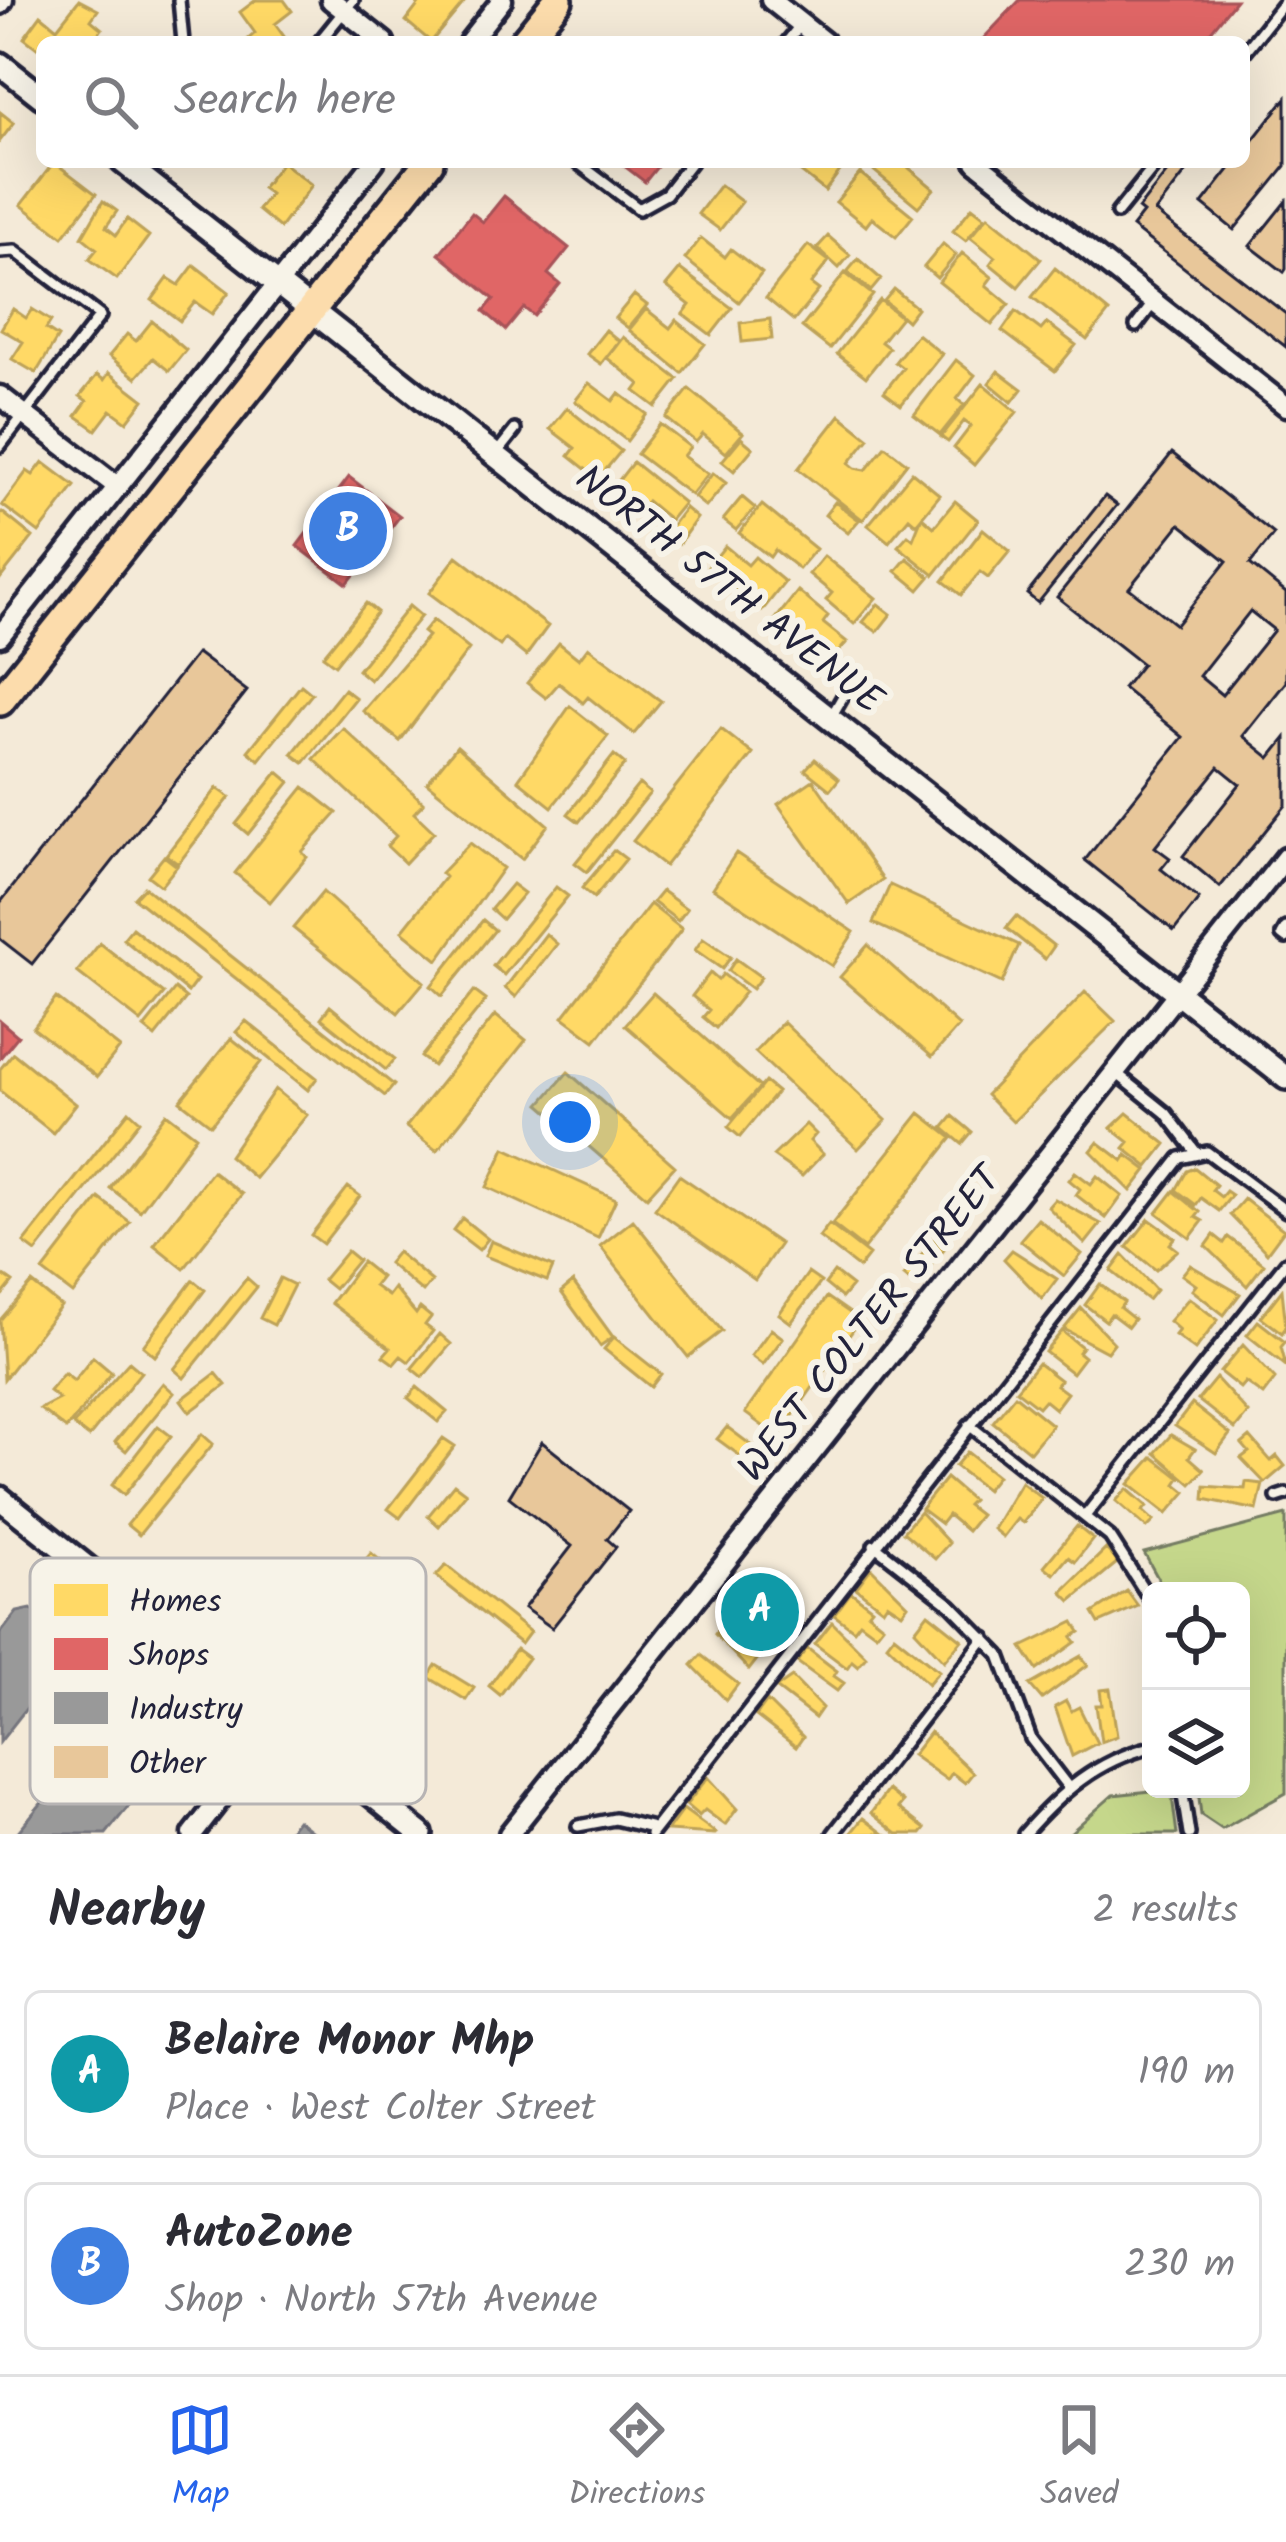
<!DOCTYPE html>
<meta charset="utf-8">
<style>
body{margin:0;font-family:Kalam,sans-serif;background:#f7f7f7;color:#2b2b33}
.controls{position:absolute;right:36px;bottom:36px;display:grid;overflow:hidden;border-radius:18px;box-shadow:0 12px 48px #0002}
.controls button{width:108px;height:108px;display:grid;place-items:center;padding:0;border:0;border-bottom:3px solid #e1e1e2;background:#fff;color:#2b2b33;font:60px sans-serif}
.you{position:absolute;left:570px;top:1122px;width:42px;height:42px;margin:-30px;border:9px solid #fff;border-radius:50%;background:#1a73e8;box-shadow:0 0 0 18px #1a73e833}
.badge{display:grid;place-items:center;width:78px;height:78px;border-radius:50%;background:#2563eb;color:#fff;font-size:39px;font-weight:700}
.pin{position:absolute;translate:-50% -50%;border:6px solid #fff;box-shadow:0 3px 12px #0006}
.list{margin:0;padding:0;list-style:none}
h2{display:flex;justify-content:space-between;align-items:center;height:156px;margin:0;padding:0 48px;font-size:51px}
h2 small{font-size:39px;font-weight:400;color:#7c7c81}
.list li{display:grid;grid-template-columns:78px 1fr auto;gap:36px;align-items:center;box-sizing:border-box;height:168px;margin:0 24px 24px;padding:0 24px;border:3px solid #e1e1e2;border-radius:18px}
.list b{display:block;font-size:45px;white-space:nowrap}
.list p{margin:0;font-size:39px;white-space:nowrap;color:#7c7c81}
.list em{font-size:39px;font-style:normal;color:#7c7c81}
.icon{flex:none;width:66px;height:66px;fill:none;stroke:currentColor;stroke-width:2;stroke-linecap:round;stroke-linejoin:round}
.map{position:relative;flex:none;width:1286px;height:1834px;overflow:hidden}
.search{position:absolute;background:#fff;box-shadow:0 12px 48px #0002;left:36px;right:36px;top:36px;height:132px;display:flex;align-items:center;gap:30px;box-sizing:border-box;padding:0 42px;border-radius:18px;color:#7c7c81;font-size:45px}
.sheet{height:540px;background:#fff}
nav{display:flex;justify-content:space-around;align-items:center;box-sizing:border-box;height:168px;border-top:3px solid #e1e1e2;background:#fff;font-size:33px;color:#7c7c81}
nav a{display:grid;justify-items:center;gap:6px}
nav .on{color:#2563eb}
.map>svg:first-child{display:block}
.green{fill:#c5d78b;stroke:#747c63;stroke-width:3}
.homes{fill:#ffd966;stroke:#bda259;stroke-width:3}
.shops{fill:#e06666;stroke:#a75259;stroke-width:3}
.industry{fill:#999;stroke:#75757d;stroke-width:3}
.building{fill:#e8c79a;stroke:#22223b;stroke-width:3;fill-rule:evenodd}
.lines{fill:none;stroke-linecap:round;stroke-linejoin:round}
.service-casing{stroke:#22223b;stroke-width:18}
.minor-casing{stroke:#22223b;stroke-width:27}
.tertiary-casing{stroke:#22223b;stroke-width:30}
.primary-casing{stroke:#22223b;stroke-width:36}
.service{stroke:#f7f3e8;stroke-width:9}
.minor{stroke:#f7f3e8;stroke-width:18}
.tertiary{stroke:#f7f3e8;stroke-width:21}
.primary{stroke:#fcdcac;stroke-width:27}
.labels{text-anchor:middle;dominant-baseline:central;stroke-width:12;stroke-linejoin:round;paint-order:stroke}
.street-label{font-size:39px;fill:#22223b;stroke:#f7f3e8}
.key{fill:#f7f3e8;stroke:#b7b4b4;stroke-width:3}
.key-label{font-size:33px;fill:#22223b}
</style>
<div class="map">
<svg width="1286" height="1834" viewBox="0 0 1286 1834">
<rect width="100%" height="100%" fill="#f4ead8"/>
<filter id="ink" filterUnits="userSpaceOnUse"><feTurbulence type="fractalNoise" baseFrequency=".00833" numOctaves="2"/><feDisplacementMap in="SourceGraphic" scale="24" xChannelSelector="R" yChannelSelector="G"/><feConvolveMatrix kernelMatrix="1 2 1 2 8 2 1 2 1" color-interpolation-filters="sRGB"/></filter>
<g filter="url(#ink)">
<path class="green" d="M1286,1515V1793L1222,1829L1201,1815L1198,1789H1241V1591H1165L1144,1553Z
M1171,1789L1177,1834H1069L1113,1795Z"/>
<path class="homes" d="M79,0L98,10L91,20L102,29L92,42H42V52L24,38L41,15L57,28Z
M256,0H284L292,11L275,24L288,42H245L255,33L240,12Z
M466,0L431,42L406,21L419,4L416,0Z
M0,112L14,123L0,141Z
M54,162L96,194L63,237L21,205Z
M282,162L312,185L280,228L258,210L270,194L262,188Z
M802,162H845L846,163L825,191L797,169Z
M870,162H914L909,168L934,189L918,207L867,165Z
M860,173L913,216L896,237L872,218L866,226L836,202Z
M720,185L742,202L720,230L698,214Z
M103,201L117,211L106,227L116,235L127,219L149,236L117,279L89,259L97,249L82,237Z
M972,207L985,217L966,241L953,231Z
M988,216L1041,259L1018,287L990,264L995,257L970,237Z
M828,236L850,255L839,268L817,248Z
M701,238L725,257L731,249L762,273L739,302L685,259Z
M943,244L956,255L937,278L924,267Z
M808,245L829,261L811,284L819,290L794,321L766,298Z
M962,253L992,277L986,285L1009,304L992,325L939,282Z
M858,259L881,279L871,291L847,272Z
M194,265L229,292L212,314L195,302L180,321L152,300L168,278L179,285Z
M1055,268L1109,312L1087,340L1032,297Z
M680,269L732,308L711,335L683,314L690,305L666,286Z
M845,273L873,295L830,349L802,327Z
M894,289L917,308L907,321L884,301Z
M634,295L647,305L628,328L615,318Z
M880,300L901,317L881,342L889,348L866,377L837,354Z
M13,309L26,318L32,309L51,321L46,329L58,337L36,373L12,359L23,342L1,329Z
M646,309L670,328L676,320L705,344L682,373L629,330Z
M1016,311L1041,330L1047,323L1076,345L1055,371L1002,331Z
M770,319L772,339L742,342L740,323Z
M152,321L186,350L169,371L153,358L136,378L109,356L127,334L136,341Z
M606,330L619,341L601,364L587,354Z
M917,334L942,354L901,405L884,392L903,368L895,362Z
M623,337L678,379L656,407L635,391L640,384L607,358Z
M956,360L975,375L957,399L964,405L940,435L914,415Z
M998,371L1022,389L1012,402L989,383Z
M109,373L144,400L127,422L111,410L96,430L76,416L87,401L80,396L97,375L104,380Z
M589,383L613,401L619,393L647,414L627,441L575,401Z
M983,384L1017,412L974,465L954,448L971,426L964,421L948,442L941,437Z
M689,389L743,433L726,453L703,434L696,442L666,418Z
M567,408L621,451L598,479L569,456L575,448L550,429Z
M840,415L869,438L849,463L855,468L866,470L885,446L907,463L863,520L798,469Z
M660,424L690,447L683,456L708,474L691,495L637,454Z
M741,438L753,448L734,471L722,461Z
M43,462L75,486L39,533L2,505L27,471L33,475Z
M633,462L684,503L670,520L647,501L639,511L612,489Z
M912,472L940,495L916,524L909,518L889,542L868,525Z
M713,473L726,483L706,507L694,497Z
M742,497L755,508L736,530L723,520Z
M955,501L978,520L934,575L898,546L908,535L913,539L922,517L934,527Z
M835,502L859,520L848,533L825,515Z
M762,505L816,549L799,569L775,550L770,557L739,533Z
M685,508L697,518L679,543L666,533Z
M2,512L33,537L0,579V514Z
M983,529L1010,551L988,578L980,572L961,595L943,581Z
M725,546L748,565L755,557L785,582L762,611L708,567Z
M457,556L548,626L526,656L505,639L500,646L429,593Z
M824,556L876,598L854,624L826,600L832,593L809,574Z
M907,558L930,577L919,590L896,571Z
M798,591L828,616L823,623L847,642L829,663L775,620Z
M366,603L377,612L335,665L323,656Z
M878,604L891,614L877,632L863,622Z
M409,606L421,616L370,680L358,670Z
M433,620L469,649L400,741L363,711L428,636L423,632Z
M559,643L579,659L588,647L661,701L634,734L588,697L583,703L559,683L546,698L527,683Z
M301,685L312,694L259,760L248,751Z
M344,689L356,698L304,763L292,754Z
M570,706L608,736L552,807L518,780Z
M343,728L424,803L414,813L434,832L405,863L387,846L396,836L314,759Z
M721,729L753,754L665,866L633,841Z
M457,746L548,825L522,859L427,783Z
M614,755L625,764L579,822L568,814Z
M815,759L839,779L830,790L805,770Z
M278,772L290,782L248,834L236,824Z
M813,780L883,880L849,904L778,804Z
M639,784L650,793L587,872L575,863Z
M304,787L337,813L302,852L307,857L270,902L235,873Z
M217,788L230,797L178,864L166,855Z
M470,843L503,868L438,960L402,931L445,877L441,873Z
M614,850L626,859L594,898L582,888Z
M736,853L854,932L832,966L713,888Z
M164,856L177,866L161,886L148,876Z
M512,884L524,893L502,919L491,909Z
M890,885L1019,945L1002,983L873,923Z
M144,887L394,1085L385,1096L134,898Z
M556,887L568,896L504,975L493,966Z
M662,891L687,909L678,921L653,902Z
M323,892L424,982L398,1013L293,928Z
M650,904L682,929L595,1041L563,1017Z
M1016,916L1054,946L1045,959L1006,928Z
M483,920L495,930L442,996L431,986Z
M132,928L197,980L188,992L123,939Z
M546,934L557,944L516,997L505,988Z
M703,938L731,957L722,969L695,950Z
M100,943L164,994L141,1022L77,972Z
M868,945L959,1026L932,1057L840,977Z
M736,959L761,977L752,989L728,971Z
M710,973L718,980L723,974L745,992L716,1028L703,1017L709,1010L692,996Z
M175,989L186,998L155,1037L144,1028Z
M474,991L486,1000L433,1066L421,1057Z
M1085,992L1115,1021L1013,1122L986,1095Z
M653,993L760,1087L732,1118L625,1025Z
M56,998L120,1048L97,1077L33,1028Z
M330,1006L395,1059L386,1070L321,1018Z
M495,1015L526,1040L437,1151L406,1127Z
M246,1021L317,1078L308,1090L236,1032Z
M783,1022L886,1120L858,1149L755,1052Z
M231,1038L261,1062L211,1125L180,1101Z
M13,1053L76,1104L53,1133L0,1091V1069Z
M568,1072L675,1166L647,1197L540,1104Z
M765,1082L777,1092L740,1137L728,1127Z
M275,1089L307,1115L255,1178L229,1156Z
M129,1111L140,1121L36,1252L24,1243Z
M166,1113L196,1136L140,1211L110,1188Z
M920,1113L952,1138L864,1249L832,1224Z
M1127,1113L1166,1144L1148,1167L1124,1148L1129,1142L1111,1128Z
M953,1116L972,1132L962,1144L943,1128Z
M806,1124L816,1134L810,1141L823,1154L802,1176L773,1156Z
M1098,1142L1123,1161L1127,1155L1147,1170L1131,1191L1091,1151Z
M505,1148L616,1199L598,1238L487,1187Z
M1195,1168L1216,1185L1212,1190L1221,1197L1226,1191L1232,1195L1219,1211L1201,1198L1196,1205L1176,1190L1187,1171Z
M212,1171L242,1194L184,1269L154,1245Z
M1075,1172L1091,1184L1097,1176L1122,1196L1106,1218L1076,1195L1080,1189L1069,1180Z
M679,1175L780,1244L755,1280L655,1209Z
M348,1187L360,1196L323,1244L311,1235Z
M1174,1191L1200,1212L1196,1217L1203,1221L1190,1238L1157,1213Z
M99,1198L130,1222L73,1294L43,1271Z
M1055,1199L1101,1224L1085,1244L1048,1207Z
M1244,1199L1284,1230L1267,1253L1230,1215Z
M462,1218L488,1239L479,1250L453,1230Z
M1038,1219L1082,1254L1064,1276L1020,1240Z
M1149,1219L1175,1238L1170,1244L1178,1250L1156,1270L1127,1247Z
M633,1220L722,1331L688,1357L600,1246Z
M829,1224L869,1255L859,1268L819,1237Z
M1214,1235L1224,1243L1228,1237L1264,1264L1247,1286L1206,1246Z
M933,1240L944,1249L915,1285L904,1276Z
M491,1241L553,1267L547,1281L485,1256Z
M1012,1250L1057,1279L1042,1299L1004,1259Z
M347,1251L358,1260L334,1289L323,1280Z
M397,1252L432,1281L423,1292L388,1263Z
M1123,1255L1156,1290L1148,1300L1111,1271Z
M362,1262L381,1277L374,1286L388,1296L394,1288L416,1314L420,1308L431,1317L425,1325L433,1331L409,1362L401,1356L394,1364L383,1356L390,1348L331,1303Z
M1190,1265L1240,1294L1224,1315L1192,1290L1196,1285L1182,1275Z
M834,1272L852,1286L842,1298L825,1284Z
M0,1273L13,1282L0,1298Z
M808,1273L821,1282L791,1323L779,1314Z
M247,1278L257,1287L184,1378L174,1369Z
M280,1278L294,1285L274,1325L260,1318Z
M193,1280L205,1290L155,1356L143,1346Z
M573,1282L613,1337L600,1346L561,1292Z
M32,1283L61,1306L4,1379L0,1320Z
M1100,1284L1124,1302L1120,1308L1134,1319L1128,1327L1111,1314L1106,1321L1085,1305Z
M1282,1290L1286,1327L1282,1333L1261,1317Z
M827,1297L860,1320L778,1437L745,1413Z
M1189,1298L1218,1320L1195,1350L1175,1335L1179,1330L1169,1321Z
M1081,1308L1114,1343L1107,1352L1064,1329Z
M1258,1321L1285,1342L1281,1347L1286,1366L1247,1335Z
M771,1329L783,1338L763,1365L751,1356Z
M1062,1331L1082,1347L1078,1352L1084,1357L1072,1373L1045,1352Z
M440,1334L451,1344L423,1377L412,1368Z
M614,1337L661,1374L651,1387L604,1349Z
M1243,1345L1275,1379L1263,1395L1245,1382L1240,1388L1220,1372Z
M93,1357L112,1373L66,1429L40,1409L59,1399L49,1391L64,1373L74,1381Z
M129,1362L141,1372L89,1437L73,1425Z
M1038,1363L1060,1380L1056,1385L1067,1393L1055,1409L1044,1400L1038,1407L1016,1390Z
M216,1373L226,1385L190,1412L181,1400Z
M1216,1378L1248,1413L1235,1429L1198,1400Z
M163,1383L174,1393L126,1451L115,1442Z
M417,1387L447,1412L438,1422L408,1398Z
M1015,1395L1052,1425L1030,1452L993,1422Z
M1192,1404L1230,1434L1216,1453L1175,1426Z
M158,1426L171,1436L124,1495L112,1485Z
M727,1427L767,1457L758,1469L717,1439Z
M202,1434L213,1444L139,1535L127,1525Z
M1171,1435L1195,1449L1189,1457L1204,1470L1191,1484L1155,1453Z
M1250,1437L1271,1461L1277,1456L1285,1466L1265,1483L1241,1458L1249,1452L1242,1444Z
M443,1438L455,1446L400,1518L388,1509Z
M967,1452L997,1476L986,1490L955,1466Z
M1153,1457L1180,1478L1176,1484L1186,1492L1167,1514L1129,1484Z
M946,1478L972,1500L967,1505L980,1515L967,1531L948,1515L941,1524L921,1509Z
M1021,1482L1042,1498L1023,1523L1017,1519L1003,1537L993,1529Z
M1246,1482L1263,1484L1257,1510L1204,1499L1205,1486L1245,1489Z
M454,1484L466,1493L439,1526L428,1516Z
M1127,1489L1147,1506L1143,1511L1154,1521L1147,1528L1116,1501Z
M920,1512L949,1543L935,1559L903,1532Z
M1077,1526L1093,1539L1075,1562L1068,1557L1054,1574L1044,1566Z
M1106,1549L1118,1562L1071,1601L1062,1592Z
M371,1553L418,1591L408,1602L362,1564Z
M446,1565L530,1632L521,1644L436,1576Z
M871,1568L908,1605L902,1613L887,1603L883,1609L856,1588Z
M749,1585L791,1617L772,1641L767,1637L762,1642L736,1622L740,1616L731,1609Z
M1127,1591L1138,1606L1099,1623L1093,1613Z
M851,1592L872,1608L868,1613L883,1625L876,1634L860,1622L854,1630L834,1615Z
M928,1613L962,1640L944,1661L915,1630Z
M832,1622L866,1656L858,1666L852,1661L847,1668L815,1644Z
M1074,1622L1080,1632L1072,1637L1076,1642L1037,1670L1022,1647Z
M722,1624L766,1648L749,1670L715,1634Z
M894,1635L939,1671L928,1684L887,1644Z
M807,1648L837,1671L834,1676L844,1683L837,1691L797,1662Z
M516,1649L528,1658L500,1695L489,1686Z
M701,1655L738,1684L726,1700L692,1665Z
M1081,1656L1088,1665L1042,1699L1030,1685Z
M436,1665L474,1688L466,1700L428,1677Z
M792,1677L822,1708L815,1718L776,1688Z
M1110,1689L1117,1736L1101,1742L1096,1705H1102L1100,1690Z
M767,1701L803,1737L796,1747L756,1716Z
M1066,1701L1071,1711L1079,1707L1097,1743L1072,1756L1055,1707Z
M930,1732L973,1773L965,1783L952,1773L947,1780L912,1755Z
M708,1777L737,1809L725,1825L705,1810L699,1816L686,1805Z
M888,1790L903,1802L898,1808L925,1829L921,1834H897L871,1813Z
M683,1809L716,1833L715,1834L667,1831Z
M863,1818L884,1834H850Z"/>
<path class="shops" d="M1020,0H1236L1202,42H980Z
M619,162H661L645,182Z
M504,196L569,248L548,274L560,284L534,316L524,308L506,330L484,311L494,299L439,254L472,213L483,222Z
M349,477L400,516L347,584L297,546Z
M0,1021L18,1036L0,1058Z"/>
<path class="industry" d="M31,1609L76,1645L0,1742V1634L17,1612Z
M135,1690L180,1726L181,1741L106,1834H16Z
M297,1820L315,1834H286Z"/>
<path class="building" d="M1286,98V166L1234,230L1202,204L1235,162H1244V151Z
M1175,162H1194L1155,212L1286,314V347L1132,227L1143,213L1138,209Z
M1286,201V269L1284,272L1250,246Z
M1172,453L1274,534L1250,564L1286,593V682L1243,736L1270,758L1286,738V805L1220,887L1183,856L1240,784L1219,767L1155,847L1170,858L1161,869L1199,899L1174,931L1085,860L1183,737L1123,688L1142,664L1057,597ZM1180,524L1227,561L1176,625L1129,588ZM1250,611L1274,630L1222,695L1199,676Z
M1105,496L1117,505L1038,603L1027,594Z
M197,653L247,691L32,964L0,939V903Z
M542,1442L629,1511L607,1539L616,1547L552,1628L524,1608L572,1546L509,1497Z"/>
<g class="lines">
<g class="service-casing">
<path id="service" d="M179,0L183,42
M319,42L353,0
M787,42L801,24
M1244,53L1286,0
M577,162L639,209L666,194L691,162
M1117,213L1158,162
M0,252L15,251L100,316L0,446
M1136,326L1154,302
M496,454L515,430
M831,717L846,691
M1286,928L1282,935L1286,938
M1115,1072L1166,1113L1195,1151
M969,1425L1110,1537L1151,1601
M1277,1497L1286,1494
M1086,1515L1286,1262
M874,1545L951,1605L1000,1655L1031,1739L1068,1787
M1182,1789L1189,1834
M578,1826L615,1819L653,1828
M651,1834L1180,1158L1207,1152L1286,1211
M833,1834L985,1638
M1024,1834C1060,1793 1096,1761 1151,1747"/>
</g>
<g class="minor-casing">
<path id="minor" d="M331,0L384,42
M771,0L824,42
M0,4L3,0
M469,42L502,0
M976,162L1286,406
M0,396L118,487
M0,636L374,162
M193,1834L280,1722
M509,1834L1286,857"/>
</g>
<g class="tertiary-casing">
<path id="tertiary" d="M0,64L42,97
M123,162L1286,1078
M0,1498L421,1834"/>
</g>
<g class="primary-casing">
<path id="primary" d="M524,42L558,0
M0,701L429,162"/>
</g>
<use href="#service" class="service"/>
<use href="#minor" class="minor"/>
<use href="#tertiary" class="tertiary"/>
<use href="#primary" class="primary"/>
</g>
</g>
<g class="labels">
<g class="street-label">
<text transform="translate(728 591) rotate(38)">NORTH 57TH AVENUE</text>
<text transform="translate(871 1325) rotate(-51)">WEST COLTER STREET</text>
</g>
</g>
<rect x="30" y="1558" width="396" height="246" rx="18" class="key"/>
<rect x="54" y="1584" width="54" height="32" fill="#ffd966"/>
<rect x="54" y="1638" width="54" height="32" fill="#e06666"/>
<rect x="54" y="1692" width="54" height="32" fill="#999"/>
<rect x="54" y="1746" width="54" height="32" fill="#e8c79a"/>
<g class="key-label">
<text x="129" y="1612">Homes</text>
<text x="129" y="1666">Shops</text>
<text x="129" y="1720">Industry</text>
<text x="129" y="1774">Other</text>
</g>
</svg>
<div class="controls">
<button><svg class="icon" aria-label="locate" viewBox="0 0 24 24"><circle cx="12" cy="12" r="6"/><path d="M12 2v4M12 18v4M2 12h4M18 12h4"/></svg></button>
<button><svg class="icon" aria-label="layers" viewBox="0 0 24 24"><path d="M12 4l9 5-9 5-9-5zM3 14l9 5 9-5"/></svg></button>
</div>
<div class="you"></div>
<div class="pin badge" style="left:760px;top:1612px;background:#0f9aa8">A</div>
<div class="pin badge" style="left:348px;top:531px;background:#3f7fe0">B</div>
<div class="search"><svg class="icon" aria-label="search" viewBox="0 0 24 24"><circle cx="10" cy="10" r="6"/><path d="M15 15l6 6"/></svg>Search here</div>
</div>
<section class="sheet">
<h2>Nearby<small>2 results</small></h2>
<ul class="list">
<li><span class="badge" style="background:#0f9aa8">A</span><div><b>Belaire Monor Mhp</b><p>Place · West Colter Street</p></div><em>190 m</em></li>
<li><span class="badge" style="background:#3f7fe0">B</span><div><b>AutoZone</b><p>Shop · North 57th Avenue</p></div><em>230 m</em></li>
</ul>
</section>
<nav>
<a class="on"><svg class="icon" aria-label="map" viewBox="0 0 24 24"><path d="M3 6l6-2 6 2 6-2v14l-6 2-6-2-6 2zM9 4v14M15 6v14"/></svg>Map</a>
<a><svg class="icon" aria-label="directions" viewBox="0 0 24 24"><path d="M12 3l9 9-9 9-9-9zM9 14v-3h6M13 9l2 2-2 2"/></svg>Directions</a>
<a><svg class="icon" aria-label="saved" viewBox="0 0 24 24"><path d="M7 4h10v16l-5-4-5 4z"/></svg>Saved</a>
</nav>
